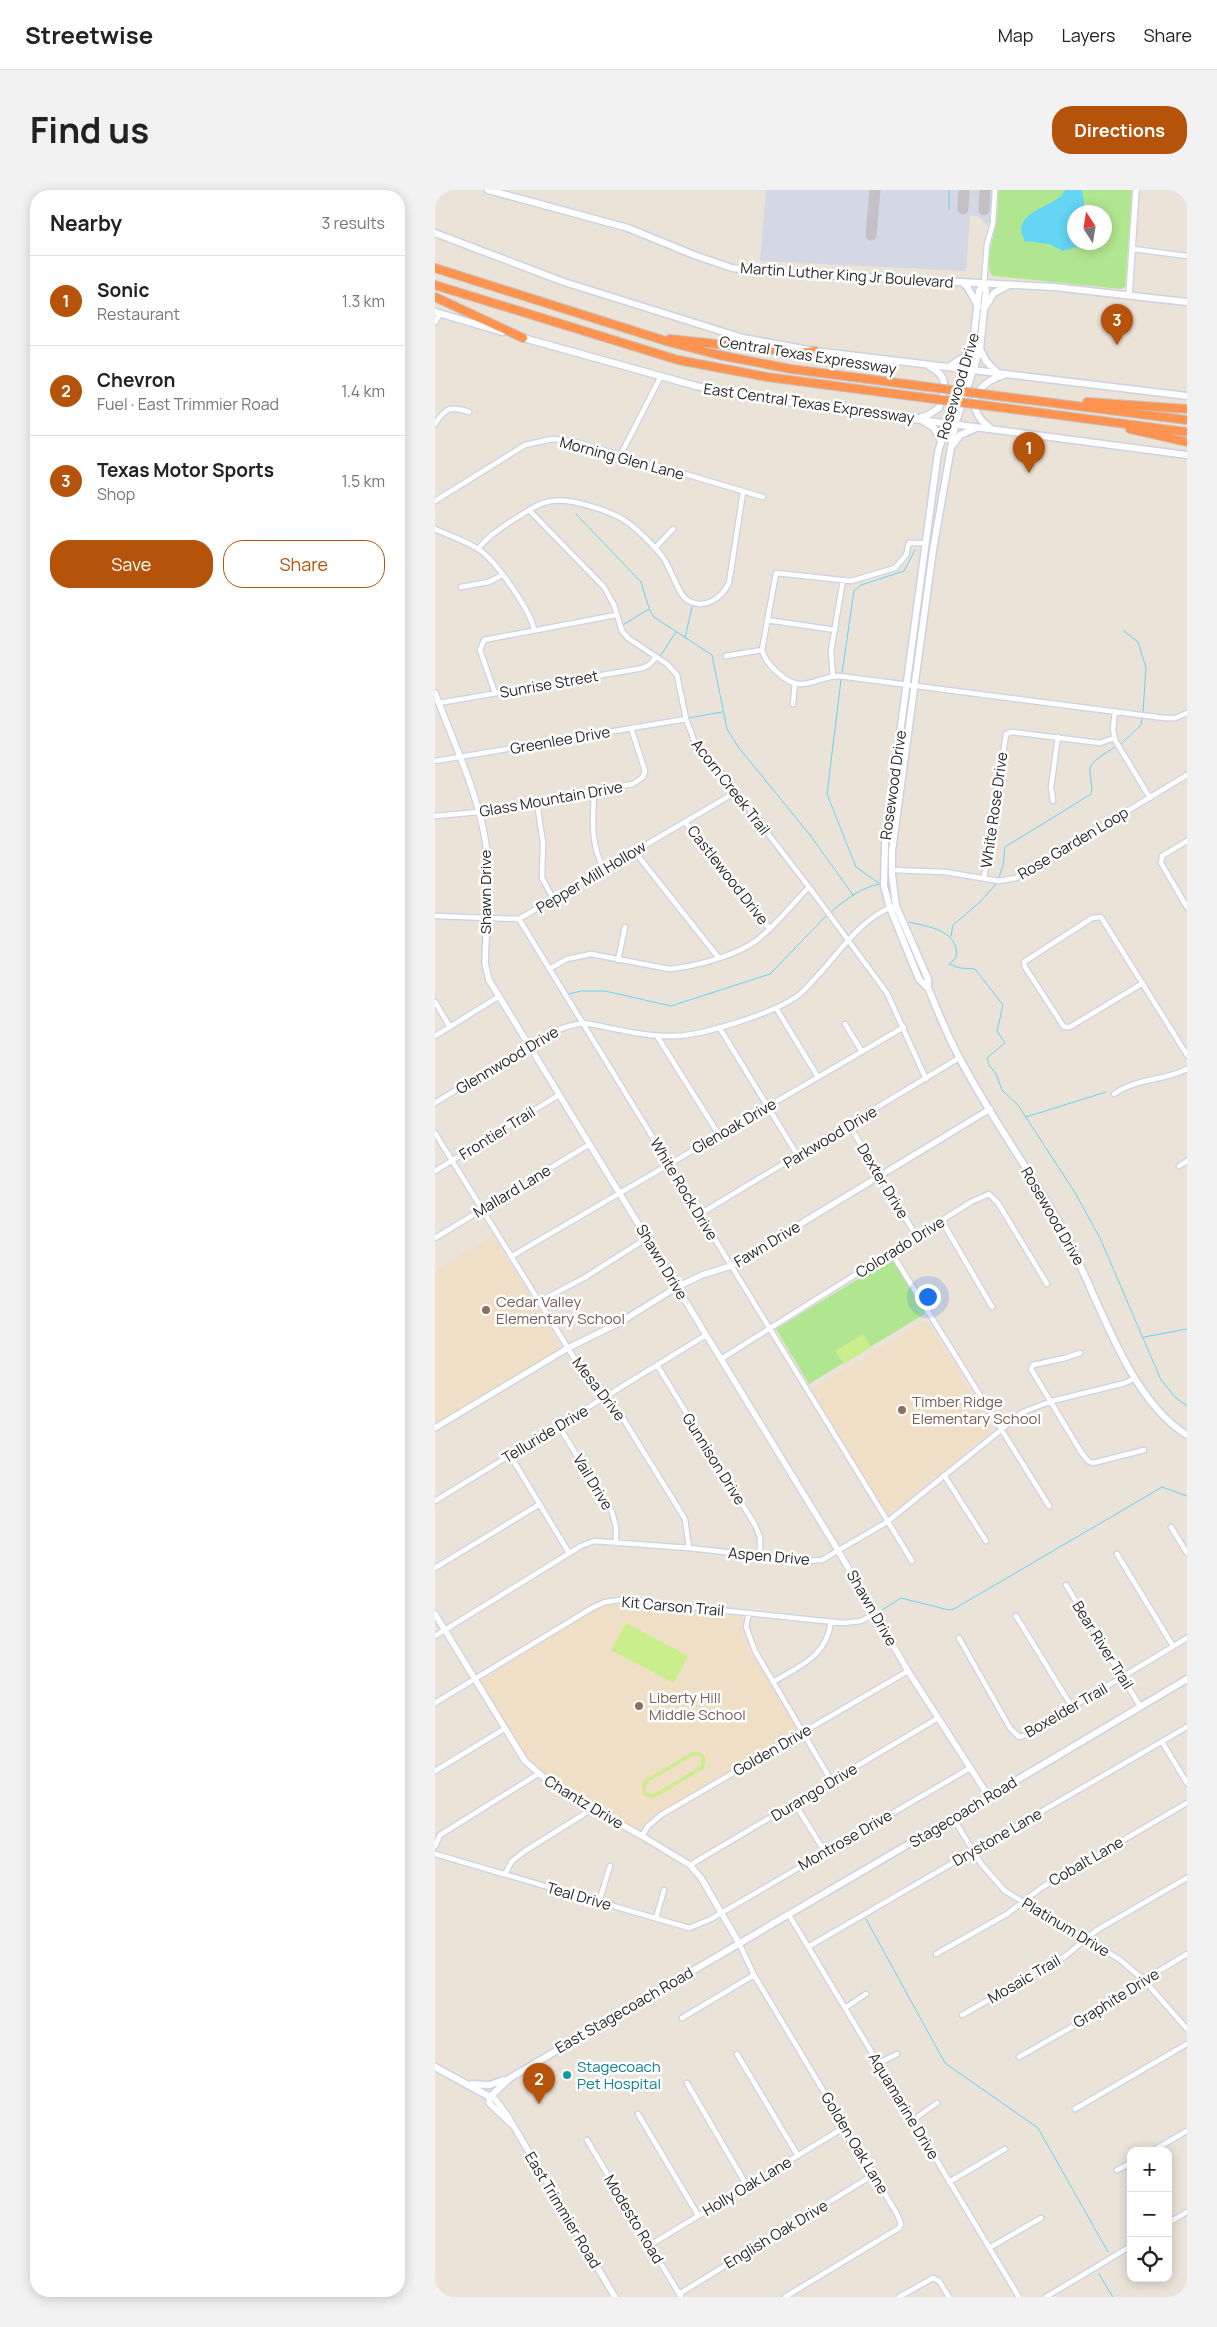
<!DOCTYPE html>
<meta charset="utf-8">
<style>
body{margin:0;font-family:Manrope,sans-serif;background:#f2f2f2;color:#222}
.controls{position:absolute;right:15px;bottom:15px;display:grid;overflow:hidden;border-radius:10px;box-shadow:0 2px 12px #0003}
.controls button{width:45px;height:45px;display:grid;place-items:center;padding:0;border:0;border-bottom:1px solid #e0e0e0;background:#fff;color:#222;font:25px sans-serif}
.compass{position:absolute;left:632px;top:15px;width:45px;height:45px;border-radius:50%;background:#fff;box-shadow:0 2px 12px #0003;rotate:348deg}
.you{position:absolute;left:492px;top:1106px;width:18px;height:18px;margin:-12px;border:4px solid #fff;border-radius:50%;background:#1a73e8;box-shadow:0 0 0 8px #1a73e833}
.badge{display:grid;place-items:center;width:32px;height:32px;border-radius:50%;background:#b45309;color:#fff;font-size:16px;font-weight:700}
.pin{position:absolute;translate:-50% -41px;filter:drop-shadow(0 1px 2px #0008)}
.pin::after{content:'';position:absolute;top:26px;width:18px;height:15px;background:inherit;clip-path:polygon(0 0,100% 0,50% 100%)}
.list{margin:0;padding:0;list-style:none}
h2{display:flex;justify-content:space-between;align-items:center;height:65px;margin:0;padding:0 20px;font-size:21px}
h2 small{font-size:16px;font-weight:400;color:#767676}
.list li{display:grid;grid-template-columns:32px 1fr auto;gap:15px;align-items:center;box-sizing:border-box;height:90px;padding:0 20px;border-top:1px solid #e0e0e0}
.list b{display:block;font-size:19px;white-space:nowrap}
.list p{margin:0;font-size:16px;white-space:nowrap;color:#767676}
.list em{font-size:16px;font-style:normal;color:#767676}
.actions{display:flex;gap:10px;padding:15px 20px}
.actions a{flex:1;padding:11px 0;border:1px solid #b45309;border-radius:20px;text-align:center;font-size:18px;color:#b45309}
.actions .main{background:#b45309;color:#fff}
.icon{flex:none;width:28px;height:28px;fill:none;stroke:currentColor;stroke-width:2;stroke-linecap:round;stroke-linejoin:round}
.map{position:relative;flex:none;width:752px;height:2107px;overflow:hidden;border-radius:20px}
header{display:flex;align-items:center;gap:30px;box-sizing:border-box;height:70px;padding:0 25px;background:#fff;border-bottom:1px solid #e0e0e0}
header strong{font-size:24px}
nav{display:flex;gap:28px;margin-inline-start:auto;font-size:18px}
.intro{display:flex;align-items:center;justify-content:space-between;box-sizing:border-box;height:120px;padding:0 30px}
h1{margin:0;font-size:35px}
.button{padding:12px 22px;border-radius:20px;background:#b45309;color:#fff;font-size:18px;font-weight:700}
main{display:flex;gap:30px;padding:0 30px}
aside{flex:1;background:#fff;border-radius:20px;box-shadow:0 2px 12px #0003}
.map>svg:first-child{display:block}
.education{fill:#efdfc6}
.airport{fill:#d4d7e4}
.green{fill:#b1e690;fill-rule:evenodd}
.pitch{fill:#c9ee8b;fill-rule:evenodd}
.water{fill:#63d5f5}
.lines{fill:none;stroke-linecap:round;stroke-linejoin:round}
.stream{stroke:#63d5f5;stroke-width:1}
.taxiway{stroke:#c3c0c6;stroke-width:11}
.minor-casing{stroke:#cdd2e2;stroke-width:7}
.tertiary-casing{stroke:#cdd2e2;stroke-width:8}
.secondary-casing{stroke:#cdd2e2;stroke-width:9}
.motorway-casing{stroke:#c3c3c3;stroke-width:10}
.minor{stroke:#fff;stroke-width:4.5}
.tertiary{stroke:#fff;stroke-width:5.5}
.secondary{stroke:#fff;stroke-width:6}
.motorway{stroke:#ff934f;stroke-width:8}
.motorway-bridge-casing{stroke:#c3c3c3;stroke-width:10;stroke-linecap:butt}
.motorway-bridge{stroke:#ff934f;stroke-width:8}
.education-dot{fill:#8d6e63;stroke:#fff;stroke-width:2}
.culture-dot{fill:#0f9aa8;stroke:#fff;stroke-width:2}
.labels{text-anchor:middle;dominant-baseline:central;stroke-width:5;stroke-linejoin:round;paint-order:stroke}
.street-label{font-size:15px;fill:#282828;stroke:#fff}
.education-label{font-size:15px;fill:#785e54;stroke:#fff;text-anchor:start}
.culture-label{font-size:15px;fill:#0d838f;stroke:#fff;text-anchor:start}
</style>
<header>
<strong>Streetwise</strong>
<nav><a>Map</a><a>Layers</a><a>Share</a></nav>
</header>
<div class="intro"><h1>Find us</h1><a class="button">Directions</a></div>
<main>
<aside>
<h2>Nearby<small>3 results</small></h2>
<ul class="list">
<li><span class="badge">1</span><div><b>Sonic</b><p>Restaurant</p></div><em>1.3 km</em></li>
<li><span class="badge">2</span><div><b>Chevron</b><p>Fuel · East Trimmier Road</p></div><em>1.4 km</em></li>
<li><span class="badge">3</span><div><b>Texas Motor Sports</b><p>Shop</p></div><em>1.5 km</em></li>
</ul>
<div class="actions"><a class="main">Save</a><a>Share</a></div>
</aside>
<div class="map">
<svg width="752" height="2107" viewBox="0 0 752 2107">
<rect width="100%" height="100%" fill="#ebe2d8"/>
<path class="education" d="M58,1046L126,1158L0,1235V1081Z
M491,1130L558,1239L453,1326L375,1200Z
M185,1414L309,1427L307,1442L310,1453L363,1540L216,1627L204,1640L128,1599L108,1585L86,1561L45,1491L157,1421L170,1416Z"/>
<path class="airport" d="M331,0H557L556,24L553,36L543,26H535L531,81L325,71Z"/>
<path class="green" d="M563,0H697L690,97L686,99L558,86C547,77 561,41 562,28C563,19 563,9 563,0ZM640,22H670V52H640Z
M459,1067L493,1122L374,1194L341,1139Z"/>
<path class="pitch" d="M428,1144L436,1157L409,1174L400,1161Z
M191,1433L253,1466L239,1493L176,1460Z
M257,1562C264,1561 269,1563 271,1570L268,1579L221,1607L215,1608L209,1605L207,1596L210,1590ZM257,1566L263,1565L266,1567V1576L219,1604L211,1603L210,1598L213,1592Z"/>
<path class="water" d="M630,0H647L650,22H640V52L649,53L648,55L628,61L614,54L589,51C589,47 586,44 586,39C588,18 624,16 630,0Z"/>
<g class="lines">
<path class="stream" d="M514,20V0
M141,324L206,392L214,418
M188,435L214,419L219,427L277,465L292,539L304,558L375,645L418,705
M689,441L703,452L711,478L708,522
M250,448L257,417
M224,468L241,442
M407,483L419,401L426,395L469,381L480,360
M406,490L392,604L421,677L445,694
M254,528L287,522
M686,554L706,535L707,529
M564,687L568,676L570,657L656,604C658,595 655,590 655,580C655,571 673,562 680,557
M397,721C412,709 425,698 444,694
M474,732C495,737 525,741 521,768L514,774L525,778L540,779L568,815L562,841L570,853L552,868L554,875L561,884L567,900L583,915L639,1001L665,1048L726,1190L741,1208L752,1216
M516,746L518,735L545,712L561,694
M134,804L146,801H170L236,816L335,784L392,725
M591,927L671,902
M709,1147L752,1139
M447,1420L466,1408L514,1420L519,1419L722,1300L727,1297L752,1306
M431,1729L510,1873L603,1938L673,2062
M664,2084L678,2107
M0,2105L3,2107"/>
<path class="taxiway" d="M528,19L529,0
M549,20L550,0
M436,45L440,0"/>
<g class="minor-casing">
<path id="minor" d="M698,59L752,66
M549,93L552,54L558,33L560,0
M0,132L5,124
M0,234C11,217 15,216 34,222
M185,266L226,186
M0,311L90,255L117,249L138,251L328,307
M94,320L169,397L179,415L187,441L193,448L232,474L242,485L251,529L262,558L284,580L374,697L452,803L491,889
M0,339C15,346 32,351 46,361C62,373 96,421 99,440
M491,353H474L471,365L460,378L416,391L341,383L327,460C330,473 350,493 364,494C377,495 390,486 404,486L729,528H740L752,523
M220,358L238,339
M43,359C53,346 65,339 78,330C89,324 99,315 112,312C132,306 178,321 195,334C206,343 218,355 227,366C237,379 243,406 254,411C271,420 287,407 294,393L308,302
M26,397L54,392L67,385
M332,430L400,440
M291,466L327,460
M398,486L396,461L408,390
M60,503L45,460L49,450L181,425
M4,513L208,478L214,475L221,467
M358,514L360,493
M680,521L678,539L680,550L715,608
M0,571L251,529
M159,602C158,631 155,654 169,679
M618,611L616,597L623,547
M102,612L108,653L107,688L119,710
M0,626L44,622L198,594L208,587L210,581L196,538
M250,632L335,739
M752,651L727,666L726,673L752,717
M200,662L283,767
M457,680L510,682L564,691L581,688L752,585
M549,688L571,544L577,542L665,553L679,548
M0,726L84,729L301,602
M84,729L477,1371
M183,770L190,737
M114,779L132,769L156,764L234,779C259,777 303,765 322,750C342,735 357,714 374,697
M708,793L635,837H629L590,777L589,772L657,728L666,727L752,865
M0,812L15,837
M341,818L383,887
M410,834L427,862
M284,837L363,966
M0,846L63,807
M222,846L284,945
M679,904C701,888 729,891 752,879
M0,913C24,898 48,883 73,869C96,854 121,836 149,833C178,838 209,847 239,846C267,846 338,823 361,807C370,801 377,791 385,783C406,760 427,728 457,717
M414,935L482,1047
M0,943L152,1189L184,1222L250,1329L254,1358
M744,976L752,971
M0,981L124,905
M265,1024L524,868
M507,1031L557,1117
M0,1048L155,954
M456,1062L614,1316
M77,1066L469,837
M105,1111L149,1088L212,1048
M645,1163L630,1168L598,1175L596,1179L646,1262L653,1271L658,1273L709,1260
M286,1169L536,1012L554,1004L563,1013L612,1094
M222,1175L320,1335L325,1347V1366
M123,1235L177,1322L181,1337V1351
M75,1265L134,1363
M509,1285L551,1351
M0,1311L271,1145
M736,1337L752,1363
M682,1364L738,1456
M0,1378L105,1314
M631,1395L705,1516
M314,1423L311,1437L320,1461L397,1592
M581,1426L637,1517
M0,1446L146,1356L159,1351L254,1358L371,1371L387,1370L452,1332L588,1222L617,1211L690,1193L700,1188
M524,1448L575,1538L584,1547L589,1546L752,1448
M338,1492C366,1475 391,1467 396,1432
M0,1513L157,1418L170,1412L186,1410L409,1433L426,1431L441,1423
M727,1552L752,1593
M0,1581L69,1539
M360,1614L390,1662
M518,1628L547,1675L570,1701L684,1769L709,1790L752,1839
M207,1646L213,1636L226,1625L473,1481
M0,1656L5,1645L103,1584
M0,1664L254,1738L276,1729L535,1578
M255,1675L503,1528
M70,1684L77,1671L90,1661L157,1619
M164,1712L175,1676
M354,1725L584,2107
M221,1728L229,1700
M304,1753L319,1785L462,2024L466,2034L464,2038L350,2107
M373,1757L752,1537
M501,1764L572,1724L606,1698L752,1613
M410,1818L431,1804
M527,1825L629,1767L662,1740L752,1688
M247,1828L319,1785
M302,1864L363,1966
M584,1867L693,1805L709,1790L752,1764
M444,1873L462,1864
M252,1893L312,1996
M640,1919L752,1854
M203,1924L263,2025
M478,1930L502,1913
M152,1950L246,2107
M717,1961L752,1941
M682,1980L696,1973
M514,1992L570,1959
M733,2033L752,2022
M215,2055L410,1937
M554,2058L606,2028
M244,2104L438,1985
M464,2107L498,2088L504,2091L514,2107
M611,2107L696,2056"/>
</g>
<g class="tertiary-casing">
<path id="tertiary" d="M694,105L701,0
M0,503C18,551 44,605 51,655C56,692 51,736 50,773L54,790L404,1362L473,1481L554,1607
M0,1238L133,1158L184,1133L242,1097L267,1085L296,1076L555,919
M0,1424L90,1571L122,1599L207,1646L255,1675L266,1688L304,1753
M55,1907L60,1909L72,1925L180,2107
M55,1907L54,1913L75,1933"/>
</g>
<g class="secondary-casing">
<path id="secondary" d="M53,0L193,38L259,65L297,78L331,82L619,97L752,112
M0,43L129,92L308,148L380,161L752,206
M527,92L533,98L543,116
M549,93L544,101L538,153L503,262L450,654L449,696L455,718L484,789L493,798C503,821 512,845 524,867C554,925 594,979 626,1036C661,1099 690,1207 752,1245
M551,116L559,103L572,96
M0,122L68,142
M85,147L261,196L327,209L752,265
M545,159L551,171L562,182
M513,177L529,167L535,159
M483,228L493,225L504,218C510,198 515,187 494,176
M488,231L499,238L506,251
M555,238C528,218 540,193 569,185
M518,255L525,245L539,239
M493,798V789L461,716L457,685V661L498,360L520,235L545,159L551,101L549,93
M0,1877L55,1907L75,1888L518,1628L752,1489
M37,1894L55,1895L69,1890"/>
</g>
<g class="motorway-casing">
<path id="motorway" d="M0,78L234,152L284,165L356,179L486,196
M0,95L243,170L332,187L484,207
M0,107L88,148
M235,149L366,163L380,161
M563,206L752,230
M652,212L752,219
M562,217L752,242
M695,239L752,252"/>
</g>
<use href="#minor" class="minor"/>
<use href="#tertiary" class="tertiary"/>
<use href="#secondary" class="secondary"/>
<use href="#motorway" class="motorway"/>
<g class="motorway-bridge-casing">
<path id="motorway-bridge" d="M486,196L563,206
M484,207L562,217"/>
</g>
<use href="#motorway-bridge" class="motorway-bridge"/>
</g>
<g class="education-dot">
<circle cx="51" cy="1120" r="5"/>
<circle cx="467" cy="1220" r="5"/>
<circle cx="204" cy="1516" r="5"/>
</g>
<circle class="culture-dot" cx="132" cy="1885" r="5"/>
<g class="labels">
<g class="street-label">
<text transform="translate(412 85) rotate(4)">Martin Luther King Jr Boulevard</text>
<text transform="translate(373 165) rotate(9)">Central Texas Expressway</text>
<text transform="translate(523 196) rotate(-73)">Rosewood Drive</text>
<text transform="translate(374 213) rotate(8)">East Central Texas Expressway</text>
<text transform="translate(187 268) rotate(15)">Morning Glen Lane</text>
<text transform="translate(114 494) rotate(-10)">Sunrise Street</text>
<text transform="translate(125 550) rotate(-10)">Greenlee Drive</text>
<text transform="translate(458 595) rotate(-82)">Rosewood Drive</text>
<text transform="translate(296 597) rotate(52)">Acorn Creek Trail</text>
<text transform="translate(116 609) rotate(-10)">Glass Mountain Drive</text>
<text transform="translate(559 620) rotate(-82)">White Rose Drive</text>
<text transform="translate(638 653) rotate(-31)">Rose Garden Loop</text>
<text transform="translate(293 685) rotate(52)">Castlewood Drive</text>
<text transform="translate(156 687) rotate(-31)">Pepper Mill Hollow</text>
<text transform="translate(50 702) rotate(-90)">Shawn Drive</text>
<text transform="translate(72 870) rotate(-31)">Glennwood Drive</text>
<text transform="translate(299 936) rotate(-30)">Glenoak Drive</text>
<text transform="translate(62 943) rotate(-32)">Frontier Trail</text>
<text transform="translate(395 947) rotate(-31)">Parkwood Drive</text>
<text transform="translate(448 991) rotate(59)">Dexter Drive</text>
<text transform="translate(249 999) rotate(59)">White Rock Drive</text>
<text transform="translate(77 1001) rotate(-31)">Mallard Lane</text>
<text transform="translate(618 1026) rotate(60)">Rosewood Drive</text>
<text transform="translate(332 1054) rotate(-31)">Fawn Drive</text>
<text transform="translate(465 1057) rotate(-32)">Colorado Drive</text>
<text transform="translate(227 1072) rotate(59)">Shawn Drive</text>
<text transform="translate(164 1199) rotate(52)">Mesa Drive</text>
<text transform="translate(110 1244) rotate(-31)">Telluride Drive</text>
<text transform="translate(279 1269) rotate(58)">Gunnison Drive</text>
<text transform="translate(158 1292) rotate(59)">Vail Drive</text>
<text transform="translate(334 1366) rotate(5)">Aspen Drive</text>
<text transform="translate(238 1416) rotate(5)">Kit Carson Trail</text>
<text transform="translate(437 1418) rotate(60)">Shawn Drive</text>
<text transform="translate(668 1455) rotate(58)">Bear River Trail</text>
<text transform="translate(631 1520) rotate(-30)">Boxelder Trail</text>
<text transform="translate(337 1560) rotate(-30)">Golden Drive</text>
<text transform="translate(379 1602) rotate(-31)">Durango Drive</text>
<text transform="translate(149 1612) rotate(31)">Chantz Drive</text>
<text transform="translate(528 1622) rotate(-31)">Stagecoach Road</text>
<text transform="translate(562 1647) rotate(-30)">Drystone Lane</text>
<text transform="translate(410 1650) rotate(-30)">Montrose Drive</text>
<text transform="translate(651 1671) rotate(-30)">Cobalt Lane</text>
<text transform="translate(144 1706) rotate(16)">Teal Drive</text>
<text transform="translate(631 1737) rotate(31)">Platinum Drive</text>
<text transform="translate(589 1789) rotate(-30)">Mosaic Trail</text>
<text transform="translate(681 1808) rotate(-32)">Graphite Drive</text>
<text transform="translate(189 1820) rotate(-30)">East Stagecoach Road</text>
<text transform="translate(469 1916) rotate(59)">Aquamarine Drive</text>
<text transform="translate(420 1953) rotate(59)">Golden Oak Lane</text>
<text transform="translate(312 1996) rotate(-31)">Holly Oak Lane</text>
<text transform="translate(128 2020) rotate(59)">East Trimmier Road</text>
<text transform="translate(199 2029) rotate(59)">Modesto Road</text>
<text transform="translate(341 2044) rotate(-31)">English Oak Drive</text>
</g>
<g class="education-label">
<text x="61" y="1111">Cedar Valley<tspan x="61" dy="17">Elementary School</tspan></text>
<text x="477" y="1211">Timber Ridge<tspan x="477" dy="17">Elementary School</tspan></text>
<text x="214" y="1507">Liberty Hill<tspan x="214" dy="17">Middle School</tspan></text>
</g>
<g class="culture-label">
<text x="142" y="1876">Stagecoach<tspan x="142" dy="17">Pet Hospital</tspan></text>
</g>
</g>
</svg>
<div class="controls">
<button>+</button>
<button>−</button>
<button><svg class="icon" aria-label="locate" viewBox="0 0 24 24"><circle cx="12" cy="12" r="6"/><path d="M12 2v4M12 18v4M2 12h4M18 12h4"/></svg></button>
</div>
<svg class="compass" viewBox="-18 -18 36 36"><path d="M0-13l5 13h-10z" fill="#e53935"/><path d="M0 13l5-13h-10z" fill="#767676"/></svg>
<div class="you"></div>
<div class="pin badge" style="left:594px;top:283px">1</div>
<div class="pin badge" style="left:104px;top:1914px">2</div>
<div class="pin badge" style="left:682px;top:155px">3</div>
</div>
</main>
